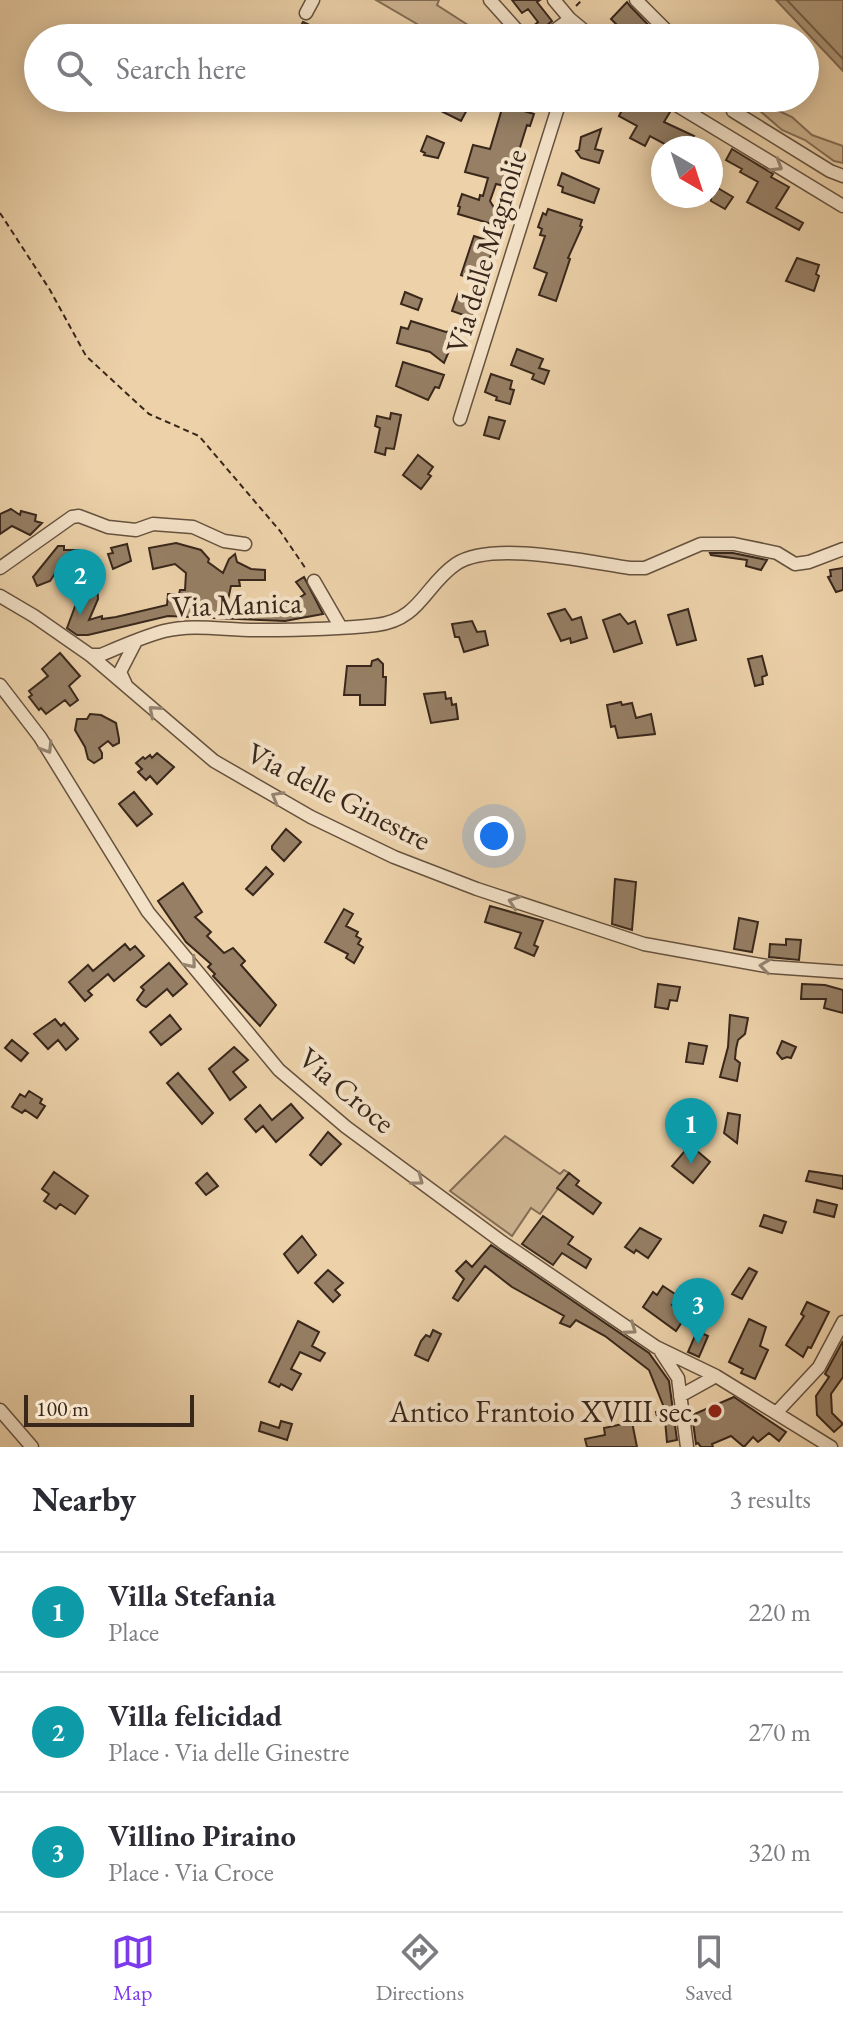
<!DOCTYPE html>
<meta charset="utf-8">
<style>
body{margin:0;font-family:"EB Garamond",serif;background:#f2f2f3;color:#2b2b33}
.compass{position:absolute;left:651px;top:136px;width:72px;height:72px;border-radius:50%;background:#fff;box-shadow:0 4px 20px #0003;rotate:141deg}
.scale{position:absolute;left:24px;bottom:20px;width:170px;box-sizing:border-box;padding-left:8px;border:4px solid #39271b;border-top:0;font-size:22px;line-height:28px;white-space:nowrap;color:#39271b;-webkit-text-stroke:6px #f3e1c7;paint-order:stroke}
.you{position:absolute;left:494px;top:836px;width:28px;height:28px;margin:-20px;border:6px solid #fff;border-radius:50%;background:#1a73e8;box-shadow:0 0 0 12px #1a73e833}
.badge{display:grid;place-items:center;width:52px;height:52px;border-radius:50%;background:#7c3aed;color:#fff;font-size:26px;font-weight:700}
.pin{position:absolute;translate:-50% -66px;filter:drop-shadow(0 2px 4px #0008)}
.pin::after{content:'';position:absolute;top:42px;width:28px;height:24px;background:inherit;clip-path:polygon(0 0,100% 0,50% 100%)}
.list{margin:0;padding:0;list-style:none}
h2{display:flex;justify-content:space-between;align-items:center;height:104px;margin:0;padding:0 32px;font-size:34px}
h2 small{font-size:26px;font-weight:400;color:#7c7c81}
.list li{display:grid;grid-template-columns:52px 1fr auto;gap:24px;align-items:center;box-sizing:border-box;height:120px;padding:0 32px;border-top:2px solid #e1e1e2}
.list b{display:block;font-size:30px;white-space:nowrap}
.list p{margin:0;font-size:26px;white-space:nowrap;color:#7c7c81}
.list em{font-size:26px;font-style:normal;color:#7c7c81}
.icon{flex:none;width:44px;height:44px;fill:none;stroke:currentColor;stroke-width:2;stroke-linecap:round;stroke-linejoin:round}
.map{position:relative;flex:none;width:843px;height:1447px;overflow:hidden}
.search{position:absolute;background:#fff;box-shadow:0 4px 20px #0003;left:24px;right:24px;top:24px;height:88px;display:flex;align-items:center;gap:20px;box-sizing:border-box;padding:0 28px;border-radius:44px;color:#7c7c81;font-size:30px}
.sheet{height:464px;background:#fff}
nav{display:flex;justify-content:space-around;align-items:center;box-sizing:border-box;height:112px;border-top:2px solid #e1e1e2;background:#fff;font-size:22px;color:#7c7c81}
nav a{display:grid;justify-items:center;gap:4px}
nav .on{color:#7c3aed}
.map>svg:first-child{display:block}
.green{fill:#ceb491;stroke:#846e56;stroke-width:2}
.water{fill:#af9779;stroke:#806a53;stroke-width:2}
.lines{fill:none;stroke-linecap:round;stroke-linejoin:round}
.shore{stroke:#745f4a;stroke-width:2}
.building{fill:#967f65;stroke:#39271b;stroke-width:2}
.minor-casing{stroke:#66523e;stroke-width:15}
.path{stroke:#39271b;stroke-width:2;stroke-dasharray:6 4;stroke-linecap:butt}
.minor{stroke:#f3e1c7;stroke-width:12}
.oneway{stroke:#968471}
.poi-dot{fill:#8f2418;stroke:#f3e1c7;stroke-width:3}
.labels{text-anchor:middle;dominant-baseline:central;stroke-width:8;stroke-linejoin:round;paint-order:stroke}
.street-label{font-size:30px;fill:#39271b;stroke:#f3e1c7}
.poi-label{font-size:30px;fill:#39271b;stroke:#f3e1c7;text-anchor:end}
</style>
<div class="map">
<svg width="843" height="1447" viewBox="0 0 843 1447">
<rect width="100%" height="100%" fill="#ecd1a9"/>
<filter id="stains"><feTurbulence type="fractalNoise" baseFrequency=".0025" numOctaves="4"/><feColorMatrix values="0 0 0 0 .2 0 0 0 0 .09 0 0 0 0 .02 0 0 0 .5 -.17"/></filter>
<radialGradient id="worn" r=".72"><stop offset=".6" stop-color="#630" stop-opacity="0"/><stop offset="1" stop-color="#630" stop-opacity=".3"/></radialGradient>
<path class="green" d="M376,0H439L437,5L468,25L461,38H417L411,34L417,24Z
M756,100L792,117L812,135L843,146V163L834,161L805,140L782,130L752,104Z
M505,1136L560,1174L564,1170L569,1173L540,1214L531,1208L512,1236L450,1191Z"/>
<path class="water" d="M776,0H843V71Z"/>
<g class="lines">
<path class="shore" d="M787,0L843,59"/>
</g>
<path class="building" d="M512,0H540L537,2L552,21L533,37L529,30L538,22L528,9L522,13Z
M627,2L630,6L661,38H638L632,32L628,36L611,19Z
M303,22L337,38H282L288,26L298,31Z
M444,98H452L469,106L461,121L439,110Z
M598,98H651L670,112L664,122L694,136L692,139L709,148H672L650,136L645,146L630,138L637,126L619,116L622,110Z
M504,102L525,107L524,111L534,114L530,126L527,125L517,157L521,158L515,183L510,182L509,187L496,184L490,201L496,211L492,224L458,214L460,207L458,206L462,194L479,200L480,195L483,196L488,178L465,172L473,145L490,149Z
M601,129L595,149L603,151L599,163L581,158L576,151L579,150L581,137Z
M427,136L444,143L438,158L424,155L425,153L421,151Z
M732,149L773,174L771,177L789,187L776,208L803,223L799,230L747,202L758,182L740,172L742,169L726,160Z
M562,173L599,189L594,203L562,192L563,187L558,185Z
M711,184L733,197L725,209L711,201Z
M548,209L582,220L580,226L582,227L568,258L570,259L556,301L539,295L547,273L534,268L545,236L540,235L542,229L538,227L543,213L546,215Z
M474,236L495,243L482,282L461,275Z
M797,258L819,265L816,274L819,276L814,291L786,281Z
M405,292L422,299L418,310L401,304Z
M458,294L478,301L472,318L452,311Z
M411,321L446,332L450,331L455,343L452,344L444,363L430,352L397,343L401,327L408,329Z
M517,349L543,359L539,368L549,371L544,384L532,379L534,374L511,365Z
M403,362L444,375L439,388L435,387L428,400L396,386Z
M491,374L512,381L510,389L514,390L510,404L496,400L497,397L485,392Z
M391,413L401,415L394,449L386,448L385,455L375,452L380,428L375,426L377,416L390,419Z
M489,417L505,421L499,439L484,435Z
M418,455L433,467L428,474L431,476L421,489L403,475Z
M11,509L20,515L21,511L36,515L35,521L42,523L30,535L12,526L0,534V514Z
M176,543L201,550L209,559L208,562L223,573L229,559L235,554L237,562L251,569L265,570V580H239L240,586H231L226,609L254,614L271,613V609L300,604L299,598L305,594L296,582L304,577L323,614L285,621L168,616L88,635H77L67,628L80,593L87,596L86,580L97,579L98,599L89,620L102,616V619L116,617L167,605L168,594H179L180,590H185L186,573L175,564L153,569L149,548Z
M127,544L131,561L113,569L108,554L113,553L111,548Z
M58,546H64V550H79V552L86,554L83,565H61L50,581L37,586L33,577Z
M710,553H733L767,560L761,570L746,566L747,560L711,555Z
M843,568V590L836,592L828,577L831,576L830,570Z
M565,609L572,620L581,617L587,638L571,643L570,638L561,641L548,614Z
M688,609L696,640L677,645L668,615Z
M620,614L628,624L635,621L642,643L614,652L603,620Z
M472,621L477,632L485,631L488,645L464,652L459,637H455L452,624Z
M60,653L80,676L69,686L78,700L70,706L65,700L46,714L41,708L39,710L29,697L32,695L29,691L48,676L42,669Z
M762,656L767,675L762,677L763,684L755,686L748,659Z
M378,659L383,664V677H386L385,705H360V695H344L347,666H371L372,661Z
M445,692L446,699L451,698L452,705L456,704L458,719L431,723L424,694Z
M621,702L622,705L632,703L636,718L651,714L655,734L618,738L615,726L611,727L607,705Z
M90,714L101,715L116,723L119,739V743L113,746L108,741L99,748L102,753V758L94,763L88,759L85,747L75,730L77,719H87Z
M157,753L174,767L157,784L150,776L146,780L138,772L142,769L136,763L143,757L145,759L150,755L152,758Z
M134,792L152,814L137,826L119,804Z
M286,829L301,842L284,861L272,849V846Z
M266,867L273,874L253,895L246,889Z
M615,879L636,882L632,930L612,924Z
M183,883L202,912L195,917L211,932L207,936L224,953L233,948L245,961L241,965L276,1005L260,1026L213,976L215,974L208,967L211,964L186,942L158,901Z
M490,906L543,921L534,945L538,947L534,956L515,948L521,933L485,922Z
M344,909L353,914L346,926L358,932L356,936L361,939L358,944L363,947L354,963L346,958L348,954L325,942Z
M739,918L758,922L752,952L734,949Z
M786,939L801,940L799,960L769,957L770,944L786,945Z
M125,944L130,950L135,946L144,956L114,981L108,974L88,991L92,995L85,1001L69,982L88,965L93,971Z
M169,963L187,984L173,996L167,989L146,1007L142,1005L137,1000L144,990L141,987Z
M658,984L680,987L677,1001L670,1000L668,1009L655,1007Z
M802,984L825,985L843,990V1013L824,1008L826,999H801Z
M170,1015L181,1029L161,1045L150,1032Z
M730,1015L748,1018L745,1034L738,1040L736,1049L735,1059L740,1063L737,1081L720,1077L728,1047Z
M55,1019L61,1026L64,1023L78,1039L66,1050L58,1040L48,1049L34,1034Z
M12,1040L28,1053L21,1061L5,1048Z
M782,1041L796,1047L791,1058L787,1057L782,1059L777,1053Z
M689,1043L707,1046L703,1064L686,1062Z
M234,1047L248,1060L233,1072L246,1087L230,1100L209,1069Z
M178,1073L213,1113L202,1124L167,1083Z
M29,1091L42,1099L40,1103L45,1106L37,1118L25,1110L22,1113L12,1107L20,1094L25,1097Z
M291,1104L303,1118L276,1142L263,1126L256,1132L245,1119L260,1105L272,1120Z
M728,1113L740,1115L737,1143L724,1133Z
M328,1132L341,1144L321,1165L310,1155Z
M690,1145L710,1162L693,1183L672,1166Z
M809,1171L843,1176V1189L806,1181Z
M54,1172L88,1196L75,1214L60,1204L56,1209L44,1201L49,1194L42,1189Z
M207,1173L218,1186L206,1195L196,1183Z
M569,1173L579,1181L576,1185L601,1203L593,1214L557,1188Z
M817,1200L837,1205L834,1217L814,1212Z
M764,1215L786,1222L782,1233L760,1226Z
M543,1216L573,1237L568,1244L591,1259L586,1268L562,1253L553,1265L522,1244Z
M640,1228L661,1239L648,1258L636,1250L634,1253L625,1247Z
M302,1236L316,1255L298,1273L284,1254Z
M491,1245L649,1353L669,1381L677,1440L667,1442L665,1420L658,1421L656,1412L665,1410L649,1370L605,1336L576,1320L570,1327L560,1323L564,1316L512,1287L485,1266L458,1301L453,1298L464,1279L456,1271L466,1261L472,1267Z
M749,1268L757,1272L742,1299L732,1294Z
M328,1270L343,1283L335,1290L340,1295L333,1302L315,1283Z
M663,1286L678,1296L672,1305L687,1314L676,1331L643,1307L653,1292L657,1295Z
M807,1302L829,1312L811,1348L808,1347L803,1357L786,1345L804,1316L801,1314Z
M749,1319L766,1327L760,1346L768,1350L755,1379L741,1373L743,1369L729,1362Z
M298,1321L319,1332L312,1346L325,1353L320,1361L300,1352L291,1369L301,1374L292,1390L281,1384L279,1387L269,1382Z
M433,1330L441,1334L428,1361L415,1355L421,1341L426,1335L430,1337Z
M697,1331L708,1336L699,1357L688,1352Z
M843,1341V1377L831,1394L832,1413L843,1424L834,1432L817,1415L816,1396L829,1377L825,1374Z
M734,1397L786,1432L779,1441L769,1433L758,1442L753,1437L744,1447L731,1436L712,1444L713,1447H701L698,1443L696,1444L692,1415Z
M281,1421L292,1424L287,1440L259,1431L261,1422L279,1428Z
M632,1422L637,1447H587L585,1439L605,1435L604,1428Z"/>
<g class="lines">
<g class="minor-casing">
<path id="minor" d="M490,0L524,38
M554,0L570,19L593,38
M636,0L674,38
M306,13L313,0
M544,38L570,19
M665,98L843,206
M733,111L830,171L843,176
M460,419L561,98
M0,568L72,517L79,516L108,527L136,530L153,524L193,527L224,541L245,544
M314,581L340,626
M0,596L34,616L90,655L214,761L311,817L394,857L477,889L644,944L772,967L843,972
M90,655H101C122,646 142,637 164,631C196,623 228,631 261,630C299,630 339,629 376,625C420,620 425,585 456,564C492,540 588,562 630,568H645L701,544H734L777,553L795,564L809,562L843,549
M0,685L40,737L148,912L279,1070L346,1127L502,1242L656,1347L716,1376L831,1447
M126,685L120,672L136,641
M661,1352L678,1378L687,1447
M680,1396L716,1376
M0,1410L32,1447
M777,1412L819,1367L843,1322"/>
</g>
<path class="path" d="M576,6L582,0
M0,213L50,290L86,356L149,414L199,436L280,531L306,569"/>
<use href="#minor" class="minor"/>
</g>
<defs><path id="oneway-chevron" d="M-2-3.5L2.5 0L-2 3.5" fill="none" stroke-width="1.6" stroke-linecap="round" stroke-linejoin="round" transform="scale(2)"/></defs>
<g class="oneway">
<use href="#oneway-chevron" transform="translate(777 166) rotate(32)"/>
<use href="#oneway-chevron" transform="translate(154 711) rotate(-139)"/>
<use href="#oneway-chevron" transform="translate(47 748) rotate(58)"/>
<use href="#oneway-chevron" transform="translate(277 797) rotate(-150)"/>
<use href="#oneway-chevron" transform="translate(514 902) rotate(-161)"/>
<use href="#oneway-chevron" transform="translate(191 963) rotate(50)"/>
<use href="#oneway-chevron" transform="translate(765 966) rotate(-172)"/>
<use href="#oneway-chevron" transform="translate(418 1180) rotate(37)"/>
<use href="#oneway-chevron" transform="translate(631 1329) rotate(35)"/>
</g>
<circle class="poi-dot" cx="715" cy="1411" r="8"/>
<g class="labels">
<g class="street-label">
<text transform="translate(486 251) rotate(-73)">Via delle Magnolie</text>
<text transform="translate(237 604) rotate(-2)">Via Manica</text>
<text transform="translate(339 796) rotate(27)">Via delle Ginestre</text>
<text transform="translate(347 1090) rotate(40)">Via Croce</text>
</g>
<g class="poi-label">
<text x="699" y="1411">Antico Frantoio XVIII sec.</text>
</g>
</g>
<rect width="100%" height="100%" filter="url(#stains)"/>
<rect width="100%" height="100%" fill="url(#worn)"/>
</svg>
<svg class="compass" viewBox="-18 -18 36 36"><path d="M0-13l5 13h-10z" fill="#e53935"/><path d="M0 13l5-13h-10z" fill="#7c7c81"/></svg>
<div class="scale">100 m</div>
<div class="you"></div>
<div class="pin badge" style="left:691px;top:1164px;background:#0f9aa8">1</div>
<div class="pin badge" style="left:80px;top:615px;background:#0f9aa8">2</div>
<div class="pin badge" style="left:698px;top:1344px;background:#0f9aa8">3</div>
<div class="search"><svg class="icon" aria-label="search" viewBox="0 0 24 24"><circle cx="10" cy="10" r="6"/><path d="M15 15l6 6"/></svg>Search here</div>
</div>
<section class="sheet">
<h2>Nearby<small>3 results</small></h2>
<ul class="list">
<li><span class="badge" style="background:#0f9aa8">1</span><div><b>Villa Stefania</b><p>Place</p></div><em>220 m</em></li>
<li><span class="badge" style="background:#0f9aa8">2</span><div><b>Villa felicidad</b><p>Place · Via delle Ginestre</p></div><em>270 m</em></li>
<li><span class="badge" style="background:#0f9aa8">3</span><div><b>Villino Piraino</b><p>Place · Via Croce</p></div><em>320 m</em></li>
</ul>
</section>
<nav>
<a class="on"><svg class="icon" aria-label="map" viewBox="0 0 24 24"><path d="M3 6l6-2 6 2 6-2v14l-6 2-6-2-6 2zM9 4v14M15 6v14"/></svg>Map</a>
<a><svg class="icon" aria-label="directions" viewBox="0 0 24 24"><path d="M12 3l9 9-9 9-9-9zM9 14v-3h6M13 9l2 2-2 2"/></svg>Directions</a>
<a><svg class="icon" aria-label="saved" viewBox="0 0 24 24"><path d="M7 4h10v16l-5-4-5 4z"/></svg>Saved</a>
</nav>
